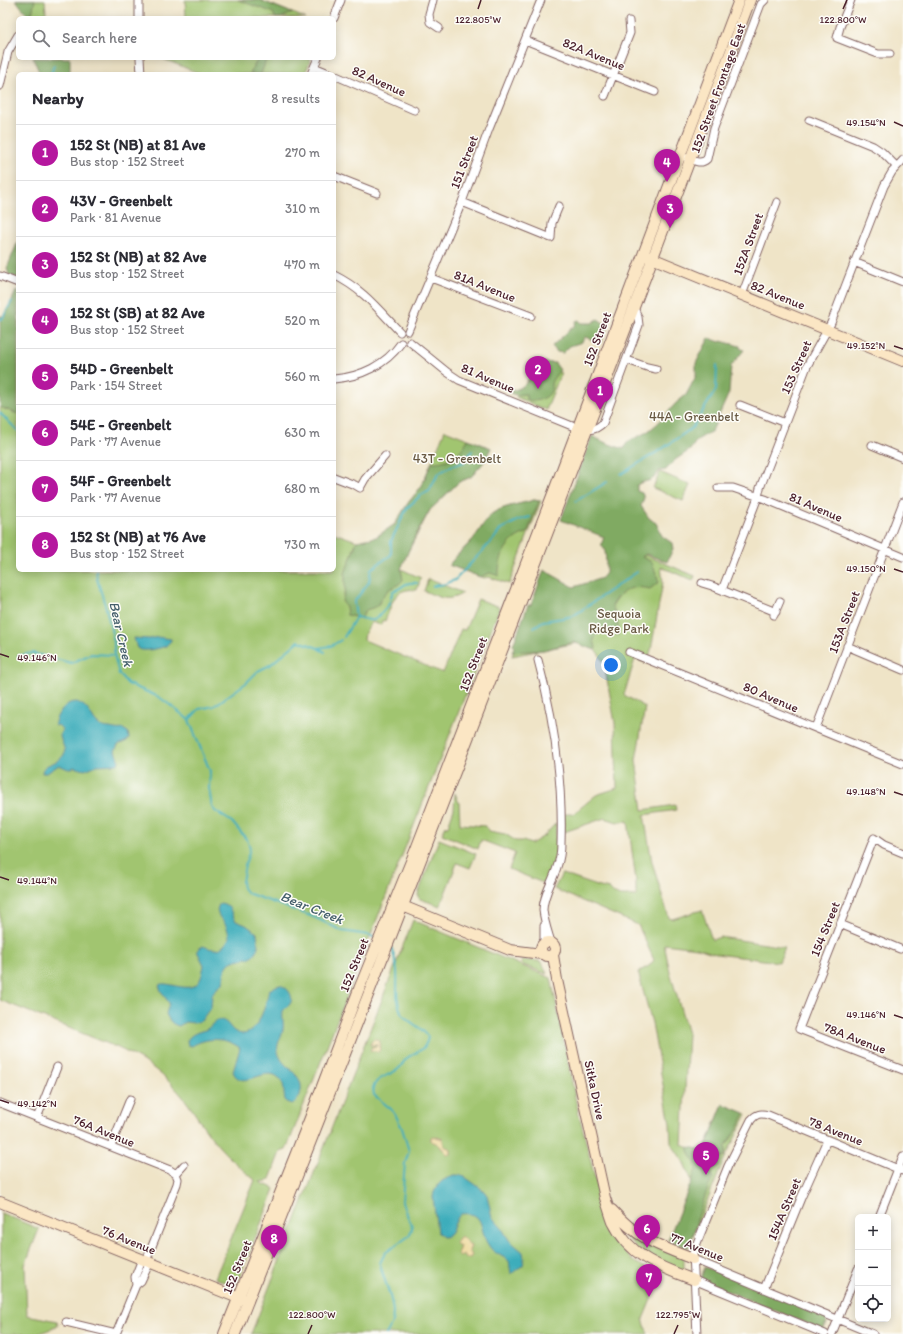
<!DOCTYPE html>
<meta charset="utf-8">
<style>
body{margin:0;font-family:Itim,sans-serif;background:#f2f2f3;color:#2b2b33}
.controls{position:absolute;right:12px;bottom:12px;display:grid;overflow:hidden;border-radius:6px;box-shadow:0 2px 10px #0003}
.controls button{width:36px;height:36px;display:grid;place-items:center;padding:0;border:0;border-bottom:1px solid #e1e1e2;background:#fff;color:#2b2b33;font:20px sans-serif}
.you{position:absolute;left:611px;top:665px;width:14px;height:14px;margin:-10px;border:3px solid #fff;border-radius:50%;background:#1a73e8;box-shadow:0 0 0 6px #1a73e833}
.badge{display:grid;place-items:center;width:26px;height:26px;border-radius:50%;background:#b5179e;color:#fff;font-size:13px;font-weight:700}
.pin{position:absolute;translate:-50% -33px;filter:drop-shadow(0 1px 2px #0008)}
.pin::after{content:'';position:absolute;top:21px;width:14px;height:12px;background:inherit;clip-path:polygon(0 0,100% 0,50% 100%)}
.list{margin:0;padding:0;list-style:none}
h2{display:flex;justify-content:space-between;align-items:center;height:52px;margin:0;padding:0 16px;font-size:17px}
h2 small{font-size:13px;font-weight:400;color:#7c7c81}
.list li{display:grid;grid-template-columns:26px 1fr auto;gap:12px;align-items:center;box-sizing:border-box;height:56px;padding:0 16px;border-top:1px solid #e1e1e2}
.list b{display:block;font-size:15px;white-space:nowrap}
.list p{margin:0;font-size:13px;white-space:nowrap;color:#7c7c81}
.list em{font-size:13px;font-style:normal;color:#7c7c81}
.icon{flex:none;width:22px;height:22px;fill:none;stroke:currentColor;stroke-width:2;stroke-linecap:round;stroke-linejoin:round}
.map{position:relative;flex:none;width:903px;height:1334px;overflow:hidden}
.search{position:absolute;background:#fff;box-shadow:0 2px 10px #0003;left:16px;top:16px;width:320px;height:44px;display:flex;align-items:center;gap:10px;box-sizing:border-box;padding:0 14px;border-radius:6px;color:#7c7c81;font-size:15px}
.panel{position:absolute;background:#fff;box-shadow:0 2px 10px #0003;left:16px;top:72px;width:320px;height:500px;border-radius:6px}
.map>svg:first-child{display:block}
.green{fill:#a1c56f;stroke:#76724d}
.forest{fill:#80aa62;stroke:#656446}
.sand{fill:#eeda9e;stroke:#9c7c64}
.water{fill:#3eadbb;stroke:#446673}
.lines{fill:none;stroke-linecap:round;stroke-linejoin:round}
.stream{stroke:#3eadbb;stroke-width:2}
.street-casing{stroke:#846462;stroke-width:9}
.secondary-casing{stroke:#846462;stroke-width:12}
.street{stroke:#fff;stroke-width:7}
.secondary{stroke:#fbe6c4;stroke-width:10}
.ticks{fill:none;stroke:#4a1f2b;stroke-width:1.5}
.labels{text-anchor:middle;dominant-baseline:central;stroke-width:3;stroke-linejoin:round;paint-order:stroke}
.street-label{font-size:13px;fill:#4a1f2b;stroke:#fdfcf7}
.park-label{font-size:13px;fill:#685943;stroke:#fdfcf7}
.water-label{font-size:14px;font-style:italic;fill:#455f6c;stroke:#fdfcf7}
.ticks-label{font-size:10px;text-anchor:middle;fill:#4a1f2b;stroke:#fdfcf7;stroke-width:3;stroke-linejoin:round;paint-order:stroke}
</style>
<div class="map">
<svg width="903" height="1334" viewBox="0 0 903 1334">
<rect width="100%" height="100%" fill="#fdfcf7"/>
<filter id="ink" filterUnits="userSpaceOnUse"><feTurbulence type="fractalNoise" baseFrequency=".025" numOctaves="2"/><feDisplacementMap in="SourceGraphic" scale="8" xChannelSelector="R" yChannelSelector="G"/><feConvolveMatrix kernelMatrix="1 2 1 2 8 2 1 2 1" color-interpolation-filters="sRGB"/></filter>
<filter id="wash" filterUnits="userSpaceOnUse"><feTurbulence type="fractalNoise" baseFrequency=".012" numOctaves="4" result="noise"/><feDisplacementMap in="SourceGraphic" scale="16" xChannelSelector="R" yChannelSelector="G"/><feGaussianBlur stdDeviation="0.9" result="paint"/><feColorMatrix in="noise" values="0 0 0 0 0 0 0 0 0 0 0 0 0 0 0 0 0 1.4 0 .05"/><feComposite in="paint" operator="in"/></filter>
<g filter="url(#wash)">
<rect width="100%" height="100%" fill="#efe4c7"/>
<path class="green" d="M15,0H45L46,13L33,16L31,6Z
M185,0H260L305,18H186Z
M161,58H311L305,74H201Z
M539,364L561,373L546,410L516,397Z
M0,407L18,414V570H334V533L357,541L353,550L401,569L421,578L417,590C393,587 393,603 385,621L383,620L381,625L371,622L365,633L364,640L443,673L461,629L465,630L478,599L500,607L286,1150L280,1152L270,1179L267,1181L260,1182L275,1189L236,1285H232L215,1278L255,1180C238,1166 222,1152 209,1134C197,1118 188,1101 174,1087C158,1069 138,1057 116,1047L0,1000Z
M445,430L491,448L483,463L471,477L459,482L430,510L409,550L376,537L395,524L408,503L421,487Z
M660,472L690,485L683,501L653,488Z
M534,500L541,501L509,584L489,577L484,578L449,565C456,555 467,547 474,538C479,532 487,517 493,513C504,506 521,504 534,500Z
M645,555L695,576L693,580L661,567L663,582L651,650L647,663L635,659L624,695L645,707L636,760L643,810L675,805L676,810L644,815L652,862L669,918L672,919L702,910L712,940L720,937L785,947L779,962L716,954L697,948L664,944L670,972L688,1034L682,1145L703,1153L723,1104L747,1114L723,1162L688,1248L668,1240L692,1181L683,1161L671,1143L670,1124L652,1023L638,972L649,966L654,960L638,925L554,889L562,874L600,887L609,889L613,893L620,896H636V881L628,821L617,822L605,818L564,832V814H573L596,795L617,788L615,723L604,663C599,652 593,647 582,642L512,656L531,605L564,617Z
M428,579L463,593C448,603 439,597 424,591Z
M455,793L459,803L460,824L485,826L489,831L505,834L516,841H523L531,844L544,836L556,823V855L553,865L545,884L509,869L515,853L481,840L478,849L442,834L446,826H448L454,809Z
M439,839L476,854L470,868L457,863L440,906L420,899L418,897V894Z
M413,920L551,978L576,1102L609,1235L632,1260L654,1273L655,1272L661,1275L643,1319L648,1334H251Z
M522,960L538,961L542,962L547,974L521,964Z
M1,1213L39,1229L25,1265L27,1315L57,1321L58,1326L38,1334H0Z
M615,1219L684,1258V1274L637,1250Z"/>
<path class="forest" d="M16,0H35L33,10L30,15L28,16Z
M238,0H260L292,13L281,18H275L274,14L271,12Z
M33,58H70V74H40Z
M258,58H267L261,74H250Z
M18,241V278L9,275L7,268Z
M16,291L18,292V414L0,407V316H5Z
M598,319L608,326L601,343L585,337L582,342L570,346L563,353L557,352L552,346L575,325L576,321L579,320L581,323H592Z
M709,338L720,342L721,341L740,346V348L744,350L731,366L729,393L712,431L697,440L690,450L675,460L666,470L659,471C652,484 646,479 637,485V491L642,493L644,498L641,506L649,518L656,523L662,536L672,543L673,549L667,562L646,554L642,557L652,562L659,582L650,589C631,585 622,589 612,606L617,616L619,635C609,634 600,623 594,640L596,648L595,650L573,642L544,650L512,652L514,647L513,645L528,605H531L544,570L574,587L602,578L606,573C606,569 606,557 605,552C603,543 599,550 604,537L561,520L592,436L606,443L624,449L627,442L647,432L657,424L676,403L686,395L696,376V363Z
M531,361L539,364L540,362L555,363L560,370C557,374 552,379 551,384C551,387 552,390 550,393C545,400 533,403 526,399V394L517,395L512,394L511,392L512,390C522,390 534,378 533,367C533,365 531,363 531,361Z
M468,439L491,448L483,463L471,477L459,482L430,510L414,538L401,569L403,580C397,587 393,586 387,591C382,596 381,602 376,607C367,610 364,608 362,619L347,615L346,607L342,601L345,591V573L357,541L376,537L395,524L408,503L421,487L432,462C451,462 459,455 468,439Z
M534,500L539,501L527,533C507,538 498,558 499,576L490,573L480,577L449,565C456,555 467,547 474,538C479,532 487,517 493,513C504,506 521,504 534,500Z
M723,1104L745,1113L737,1130L725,1147L726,1149L725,1156L719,1158V1166L712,1168L710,1172L713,1178L708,1188L697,1220L695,1229L688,1248L668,1240L696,1170L695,1163L688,1149L689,1147L699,1149H705Z
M705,1267L828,1318L823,1330L700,1280Z"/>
<path class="sand" d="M373,1039H377L380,1041L379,1046L380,1050L378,1052L375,1051H370L372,1047L377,1046L376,1044L373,1045H370Z
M433,1136L443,1139L444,1146L451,1149V1154H447L438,1144L431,1141V1137Z
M461,1236L471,1246L469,1251L472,1255L470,1258H466L464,1254L460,1257L457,1255L460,1246L455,1243Z"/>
<path class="water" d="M158,637L171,639V641C169,642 168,644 166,646C162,648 141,653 137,648C136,646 135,641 134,638L150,639Z
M77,702C92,707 91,722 101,726C103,727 107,728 110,728C115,729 118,730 123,729L128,732L129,738L127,741L118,745L115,751L119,761L118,764L97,765L85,770L73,767V769H68L59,765L47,773H42C42,763 56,765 63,756C68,750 60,742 60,735C60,733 62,731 62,729L58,725L55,726C53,719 64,705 70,703C72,702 75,702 77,702Z
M220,903C231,904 231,914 236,921L246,925L257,933C257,937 258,942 258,946C256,964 235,955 228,965C223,971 225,977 223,983L214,991L212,996L211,1007L201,1021L194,1023L185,1022L179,1026C171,1024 169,1020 166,1014L169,1003L161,991L159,985C165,981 180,989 190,987C201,985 202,975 204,965L197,951L198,949L203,946C216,951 222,951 229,938C229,935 228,931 227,928C224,919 212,915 220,903Z
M280,985C287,987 295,996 290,1004C288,1007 285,1008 283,1011C282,1018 284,1023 283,1030C282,1037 276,1044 278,1051C281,1070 307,1072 300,1095C298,1100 296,1102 292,1104L286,1102C282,1094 286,1085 280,1079C266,1063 243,1093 233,1072L240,1048C226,1037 206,1037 192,1046L188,1045L187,1041C190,1034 198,1032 205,1030C211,1028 213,1020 220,1020C227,1020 229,1027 234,1031C256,1045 266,1004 269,990L276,986Z
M453,1175H459L465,1177L483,1190L487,1195L492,1217L501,1227L509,1240L523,1252L524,1259L523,1265L511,1274L509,1261C503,1256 493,1253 489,1246C478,1231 487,1211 461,1214C451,1223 455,1237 443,1237L437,1232L433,1197L434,1192L438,1185L442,1181Z"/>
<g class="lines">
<path class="stream" d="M51,74L54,65
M0,319H2L12,301
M0,413L18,431
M621,474L662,449L692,428L716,390L717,365
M576,501L607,482
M96,570L97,579L106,608L114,642V655L119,674L128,684L159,697L174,708L189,720L210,771L209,789L212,807L215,811L232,822L247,840L249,844L250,849L245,865L242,882L243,888L247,893L316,918L342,931L368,935L376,938
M433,586L445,584L455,580L493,540L501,529L519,520L530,517
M356,617L354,602L369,582L371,569L391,555V541L407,508L421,495L429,491L438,474L451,466L464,462L472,451
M534,627L543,621L563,618L573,616L637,572
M344,637L356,617L369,620H374L379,616L389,604L393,591C404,589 402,581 417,583
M319,649L325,652
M18,656L32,653L71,663L91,654L114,655
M189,720L199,709L214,706L246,683L258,671L270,665L299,641L318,648L331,646L341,640
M386,1334C403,1312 384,1286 380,1263L385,1253L409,1236L412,1229L411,1223L405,1211L402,1202L405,1163L409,1151L402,1128L396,1116L391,1109L374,1095L373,1088C376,1078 389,1075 397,1070C402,1067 403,1061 407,1058C417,1050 425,1053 428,1037C422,1026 407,1023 401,1012C395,999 398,984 397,971C396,964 394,954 391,947"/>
</g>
</g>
<g filter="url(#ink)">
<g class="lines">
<g class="street-casing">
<path id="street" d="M139,0V18
M433,0L429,14L430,22L439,28
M851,0L840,27L837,38L878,54H890
M334,18L341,0
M525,40L655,92
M140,58L141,74
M314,67L331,74
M311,74L318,58
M334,75L414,110
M0,86L8,52L18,35
M605,96L630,33L629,21
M809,120L873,146L882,152L896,166
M687,158C694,161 701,165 707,159L714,128L761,4L765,0
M334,176L377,193
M462,202L551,238L552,223L559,206
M854,262L903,282
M334,275C364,290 377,308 400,332
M0,276L18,283
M431,278L531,316
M742,295L777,202
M408,331L462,202L489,129L541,0
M410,342L447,372L459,380L577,428C587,431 595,431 603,423L639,325L638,317L634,308
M627,360L647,367L656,369
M334,379C360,377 386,365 401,343
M740,405L785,423
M872,445L903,458
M334,477L355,485L360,488L365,479L385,456
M718,488H733L765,499L903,557
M702,583L712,586L776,612
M722,590L758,497L760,488L807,366L831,323L884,186L892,172L903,160
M774,615L780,601
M847,646L903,670
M629,652L903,764
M538,660C554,719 563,781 561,843C561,851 560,859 557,867C553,881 543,895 543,910C544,921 548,932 551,942
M816,728L903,502
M903,853L884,845L874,838L799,1029L903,1070
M840,924L900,949
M544,943V926
M0,1103L170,1170L176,1174
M37,1118L57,1067
M111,1146L130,1099
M176,1174L184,1165
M879,1217L903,1156
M693,1259L873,1334
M146,1261L177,1184L178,1179L176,1174
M694,1280L825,1334
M136,1285L141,1281L150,1262
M764,1289L801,1198L827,1140
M66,1322L116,1334
M116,1334L136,1285L135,1277L142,1259
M697,1334L693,1253L728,1166L751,1120C756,1114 760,1113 768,1115L903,1171
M832,1334L858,1269"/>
</g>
<g class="secondary-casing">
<path id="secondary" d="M647,256L903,361
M398,904L510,950L542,954
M541 949a7 7 0 1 1 14 0a7 7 0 1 1-14 0Z
M553,955L557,980L605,1198C608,1206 610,1214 613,1222C630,1257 660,1267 694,1280
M0,1202L243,1300
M612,1210C638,1239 657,1245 693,1259
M224,1334L310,1118L359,989L416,849L552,496L739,0
M235,1334C410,890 583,447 750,0"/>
</g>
<use href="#street" class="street"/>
<use href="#secondary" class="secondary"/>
</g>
</g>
<path class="ticks" d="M478,9L481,0M843,9L847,0M894,122L903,126M894,346L903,349M894,569L903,572M0,654L9,657M894,792L903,795M0,877L9,880M894,1015L903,1018M0,1100L9,1103M308,1334L312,1325M674,1334L678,1325"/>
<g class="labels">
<g class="street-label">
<text transform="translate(594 54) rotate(22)">82A Avenue</text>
<text transform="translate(379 81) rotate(24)">82 Avenue</text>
<text transform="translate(718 88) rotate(-70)">152 Street Frontage East</text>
<text transform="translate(464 162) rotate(-69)">151 Street</text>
<text transform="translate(748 244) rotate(-70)">152A Street</text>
<text transform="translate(485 286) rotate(22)">81A Avenue</text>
<text transform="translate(778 295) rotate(22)">82 Avenue</text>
<text transform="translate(597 339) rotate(-69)">152 Street</text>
<text transform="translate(796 367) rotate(-66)">153 Street</text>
<text transform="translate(488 378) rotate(23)">81 Avenue</text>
<text transform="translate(816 507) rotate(23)">81 Avenue</text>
<text transform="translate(844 622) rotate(-69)">153A Street</text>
<text transform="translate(473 664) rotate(-69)">152 Street</text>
<text transform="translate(771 697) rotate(23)">80 Avenue</text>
<text transform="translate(825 929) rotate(-68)">154 Street</text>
<text transform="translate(354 965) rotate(-68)">152 Street</text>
<text transform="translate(855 1038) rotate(21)">78A Avenue</text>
<text transform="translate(595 1090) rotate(78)">Sitka Drive</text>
<text transform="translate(104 1131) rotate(22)">76A Avenue</text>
<text transform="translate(836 1131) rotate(22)">78 Avenue</text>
<text transform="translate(784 1209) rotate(-67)">154A Street</text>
<text transform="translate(129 1240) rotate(22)">76 Avenue</text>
<text transform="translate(697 1247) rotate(22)">77 Avenue</text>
<text transform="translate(237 1267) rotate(-68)">152 Street</text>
</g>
<g class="park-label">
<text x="694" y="416">44A - Greenbelt</text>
<text x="457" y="458">43T - Greenbelt</text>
<text x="619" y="613">Sequoia<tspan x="619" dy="15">Ridge Park</tspan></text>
</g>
<g class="water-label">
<text transform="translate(121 634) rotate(77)">Bear Creek</text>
<text transform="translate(312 908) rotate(22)">Bear Creek</text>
</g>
</g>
<g class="ticks-label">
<text x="478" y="23">122.805°W</text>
<text x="843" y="23">122.800°W</text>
<text x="866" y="126">49.154°N</text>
<text x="866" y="349">49.152°N</text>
<text x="866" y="572">49.150°N</text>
<text x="37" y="661">49.146°N</text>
<text x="866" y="795">49.148°N</text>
<text x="37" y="884">49.144°N</text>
<text x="866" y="1018">49.146°N</text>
<text x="37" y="1107">49.142°N</text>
<text x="312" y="1318">122.800°W</text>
<text x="678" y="1318">122.795°W</text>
</g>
</svg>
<div class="controls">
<button>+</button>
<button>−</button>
<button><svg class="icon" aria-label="locate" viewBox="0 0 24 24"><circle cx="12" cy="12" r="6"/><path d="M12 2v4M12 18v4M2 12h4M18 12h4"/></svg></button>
</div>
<div class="you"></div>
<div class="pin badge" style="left:600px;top:410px">1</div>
<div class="pin badge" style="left:538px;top:389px">2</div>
<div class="pin badge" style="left:670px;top:228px">3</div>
<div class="pin badge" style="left:667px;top:182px">4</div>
<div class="pin badge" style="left:706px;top:1175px">5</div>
<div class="pin badge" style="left:647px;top:1248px">6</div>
<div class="pin badge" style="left:649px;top:1297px">7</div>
<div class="pin badge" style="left:274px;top:1258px">8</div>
<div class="search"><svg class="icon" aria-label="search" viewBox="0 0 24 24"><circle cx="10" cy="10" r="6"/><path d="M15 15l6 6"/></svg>Search here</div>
<section class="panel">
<h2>Nearby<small>8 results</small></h2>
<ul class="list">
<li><span class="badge">1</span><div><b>152 St (NB) at 81 Ave</b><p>Bus stop · 152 Street</p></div><em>270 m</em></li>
<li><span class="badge">2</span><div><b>43V - Greenbelt</b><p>Park · 81 Avenue</p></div><em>310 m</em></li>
<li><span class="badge">3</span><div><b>152 St (NB) at 82 Ave</b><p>Bus stop · 152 Street</p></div><em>470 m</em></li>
<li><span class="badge">4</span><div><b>152 St (SB) at 82 Ave</b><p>Bus stop · 152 Street</p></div><em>520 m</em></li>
<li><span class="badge">5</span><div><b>54D - Greenbelt</b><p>Park · 154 Street</p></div><em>560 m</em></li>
<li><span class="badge">6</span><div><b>54E - Greenbelt</b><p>Park · 77 Avenue</p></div><em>630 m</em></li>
<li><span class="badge">7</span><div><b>54F - Greenbelt</b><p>Park · 77 Avenue</p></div><em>680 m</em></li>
<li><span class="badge">8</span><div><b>152 St (NB) at 76 Ave</b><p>Bus stop · 152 Street</p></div><em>730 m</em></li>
</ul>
</section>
</div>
